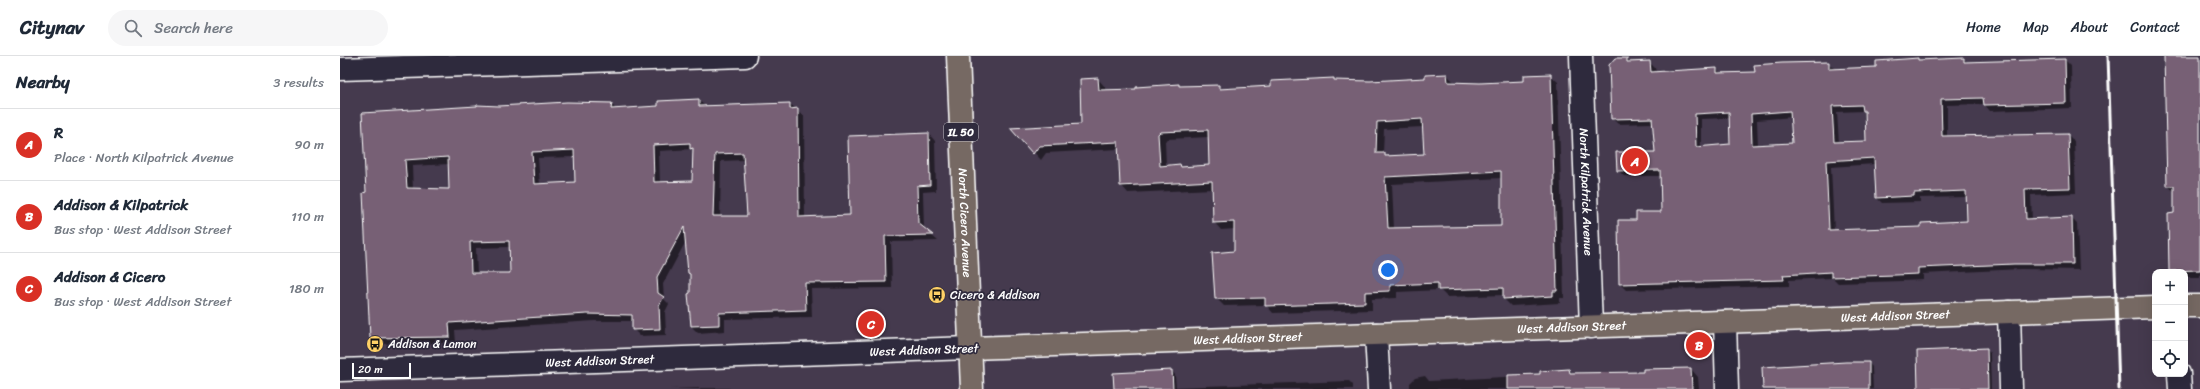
<!DOCTYPE html>
<meta charset="utf-8">
<style>
body{margin:0;font-family:Sriracha,sans-serif;background:#f6f6f7;color:#1f2937}
.controls{position:absolute;right:12px;bottom:12px;display:grid;overflow:hidden;border-radius:8px;box-shadow:0 4px 16px #0002}
.controls button{width:36px;height:36px;display:grid;place-items:center;padding:0;border:0;border-bottom:1px solid #e0e1e3;background:#fff;color:#1f2937;font:20px sans-serif}
.scale{position:absolute;left:12px;bottom:10px;width:59px;box-sizing:border-box;padding-left:4px;border:2px solid #fff;border-top:0;font-size:11px;line-height:14px;white-space:nowrap;color:#fff;-webkit-text-stroke:3px #2f2a3d;paint-order:stroke}
.you{position:absolute;left:1048px;top:214px;width:14px;height:14px;margin:-10px;border:3px solid #fff;border-radius:50%;background:#1a73e8;box-shadow:0 0 0 6px #1a73e833}
.badge{display:grid;place-items:center;width:26px;height:26px;border-radius:50%;background:#d93025;color:#fff;font-size:13px;font-weight:700}
.pin{position:absolute;translate:-50% -50%;border:2px solid #fff;box-shadow:0 1px 4px #0006}
.list{margin:0;padding:0;list-style:none}
h2{display:flex;justify-content:space-between;align-items:center;height:52px;margin:0;padding:0 16px;font-size:17px}
h2 small{font-size:13px;font-weight:400;color:#747a83}
.list li{display:grid;grid-template-columns:26px 1fr auto;gap:12px;align-items:center;box-sizing:border-box;height:72px;padding:0 16px;border-top:1px solid #e0e1e3}
.list b{display:block;font-size:15px;white-space:nowrap}
.list p{margin:0;font-size:13px;white-space:nowrap;color:#747a83}
.list em{font-size:13px;font-style:normal;color:#747a83}
.icon{flex:none;width:22px;height:22px;fill:none;stroke:currentColor;stroke-width:2;stroke-linecap:round;stroke-linejoin:round}
.map{position:relative;flex:none;width:1860px;height:333px;overflow:hidden}
header{display:flex;align-items:center;gap:24px;box-sizing:border-box;height:56px;padding:0 20px;background:#fff;border-bottom:1px solid #e0e1e3}
header strong{font-size:19px}
nav{display:flex;gap:22px;margin-inline-start:auto;font-size:14px}
.search{width:280px;height:36px;background:#f6f6f7;display:flex;align-items:center;gap:10px;box-sizing:border-box;padding:0 14px;border-radius:22px;color:#747a83;font-size:15px}
main{display:flex}
aside{flex:1;background:#fff}
.map>svg:first-child{display:block}
.shadow{fill:#0007;fill-rule:evenodd}
.building{fill:#776074;stroke:#fff;fill-rule:evenodd}
.lines{fill:none;stroke-linecap:round;stroke-linejoin:round}
.minor-casing{stroke:#fff;stroke-width:25}
.major-casing{stroke:#fff;stroke-width:25}
.minor{stroke:#2f2a3d;stroke-width:22}
.major{stroke:#766964;stroke-width:22}
.rail{stroke:#fff;stroke-width:3}
.labels{text-anchor:middle;dominant-baseline:central;stroke-width:3.5;stroke-linejoin:round;paint-order:stroke}
.shield{fill:#2f2a3d;stroke:#c1bfc5;stroke-width:1}
.shield-label{font-size:11px;font-weight:bold;fill:#fff}
.street-label{font-size:12px;fill:#fff;stroke:#2f2a3d}
.poi-label{font-size:12px;fill:#fff;stroke:#2f2a3d;text-anchor:start}
</style>
<header>
<strong>Citynav</strong>
<div class="search"><svg class="icon" aria-label="search" viewBox="0 0 24 24"><circle cx="10" cy="10" r="6"/><path d="M15 15l6 6"/></svg>Search here</div>
<nav><a>Home</a><a>Map</a><a>About</a><a>Contact</a></nav>
</header>
<main>
<aside>
<h2>Nearby<small>3 results</small></h2>
<ul class="list">
<li><span class="badge">A</span><div><b>R</b><p>Place · North Kilpatrick Avenue</p></div><em>90 m</em></li>
<li><span class="badge">B</span><div><b>Addison &amp; Kilpatrick</b><p>Bus stop · West Addison Street</p></div><em>110 m</em></li>
<li><span class="badge">C</span><div><b>Addison &amp; Cicero</b><p>Bus stop · West Addison Street</p></div><em>180 m</em></li>
</ul>
</aside>
<div class="map">
<svg width="1860" height="333" viewBox="0 0 1860 333">
<rect width="100%" height="100%" fill="#453a4e"/>
<filter id="ink" filterUnits="userSpaceOnUse"><feTurbulence type="fractalNoise" baseFrequency=".025" numOctaves="2"/><feDisplacementMap in="SourceGraphic" scale="8" xChannelSelector="R" yChannelSelector="G"/><feConvolveMatrix kernelMatrix="1 2 1 2 8 2 1 2 1" color-interpolation-filters="sRGB"/></filter>
<g filter="url(#ink)">
<path class="shadow" d="M1825,0H1860V221H1845V216H1832L1830,214L1835,158V136L1828,130Z
M1287,3L1290,6H1309L1315,12L1316,16L1377,13L1381,18L1416,17L1488,7L1495,13L1537,12L1578,3L1580,5L1624,3L1628,7L1725,4L1731,10L1732,52L1650,55L1644,48L1607,49V81L1728,79L1734,85L1736,137L1691,139L1692,164L1731,162L1737,168L1739,214L1681,213L1583,218V224L1562,225L1498,227L1493,222L1449,224V230L1286,234L1280,228L1297,165L1322,157L1321,120H1284L1278,114L1316,97L1313,67L1278,68L1272,62ZM1524,55L1527,86L1499,87L1497,56ZM1452,61L1453,88L1418,90L1417,64ZM1390,62L1391,89L1361,92V63ZM1535,108L1536,141L1542,147L1580,146V142L1627,141L1628,166L1582,172L1494,175L1491,111Z
M1107,19L1114,26L1140,28L1185,26L1210,19L1218,26L1224,242H1220V247L1171,250L1164,243V239L1107,241L1100,234L1057,236V242L1032,243V254L933,257L926,249L884,250L876,242L895,196V173L881,174L874,166L873,133L788,137L781,129L779,93L706,97L701,104L673,73L742,69L758,23L765,31V35L797,34L838,29L841,31L878,30L882,33L932,31L950,25L994,23L996,25L1030,26L1086,23ZM1083,71L1085,99L1047,101L1043,98L1044,73ZM869,81L870,110L843,112L840,109L826,110L825,85L828,83ZM1162,122V171L1054,173L1052,128Z
M358,44L365,50L450,48L464,60L465,162L511,160L589,78L595,85L596,135L583,136L584,173L598,185L551,186L552,232L471,233L472,261L385,263V275L358,277L351,270L349,239L351,237V219L346,185L323,228L324,243L329,248L325,256L326,279L300,280L293,273V265H254L115,274L116,287L37,288L31,282L23,58L159,51L271,48L276,53L319,50ZM353,93V126L320,127L319,95ZM235,101L236,127L200,129L198,102ZM405,104L408,161H380L381,105ZM110,108V134H73L72,110ZM170,191L171,218H137L136,192Z
M1646,293L1650,297L1651,333H1579Z
M1529,307L1532,311L1533,333H1424Z
M1351,313L1358,321L1359,333H1070V327L1075,322L1085,320L1089,325L1201,319L1229,314L1233,318L1304,317Z
M832,315L835,319L836,331L1009,325L1013,329V333H775Z
M358,332H389L390,333H330Z"/>
<path class="building" d="M1824,0H1860V214L1829,215L1828,158L1834,157V130H1827Z
M1275,2H1287V6L1310,5L1311,16L1377,12V17L1415,16L1414,9L1442,7L1489,6V13L1536,11V5L1565,3L1578,2V4L1624,2V6L1725,3L1726,47L1644,49L1643,42L1601,43L1602,80L1728,78L1730,132L1685,133L1686,163L1732,161L1733,208H1674L1578,212V218L1555,219L1491,221V216L1443,219L1444,224L1279,228L1278,164H1296V156H1321L1320,114L1277,115L1276,96H1315L1312,62L1271,63L1269,9ZM1522,49L1523,55H1525L1526,85L1494,86L1492,50ZM1450,55L1452,87L1412,89L1411,58ZM1389,56L1390,88L1356,91L1355,58ZM1534,102L1536,142L1574,140V137L1626,135L1627,165L1581,167V171L1489,174L1486,105Z
M1107,18L1108,26L1140,27L1184,25V19L1211,18L1217,235H1213V240L1163,243V232L1098,234V227L1050,229V235L1025,236V247L925,250V242L875,243L872,197L894,195V166L873,167L872,125L780,130L778,86L699,90L693,98L670,72L741,68L740,23L758,22L759,34L796,33V31L839,28V30L879,29V33L931,30V25L994,22V24L1030,25L1085,22V19ZM1082,63L1084,98L1045,100V97H1036L1037,66ZM868,74L869,109L841,111L840,108L820,110L818,78L820,76ZM1161,115V170L1048,172L1045,121Z
M359,43V50L450,47V53L458,52L459,161L510,159L508,80L589,77L590,129L577,130L578,167L593,179L545,180L546,226L465,227L466,254L379,257V269L351,270L348,238L350,237V218L348,217L344,171L317,221L318,237L324,241L319,249L320,273L292,274V259L247,258L109,267L110,281L30,282L23,137L26,136L22,57L137,50V49L159,50L227,46L272,47L271,53L318,50V45ZM350,87V93L353,92L352,125L314,126L313,89ZM234,94L235,126L194,128L192,96ZM403,97L407,160H373L375,98ZM108,101L109,133L67,132L65,104ZM169,185L170,217H131L130,186Z
M1647,292L1648,333H1578L1577,295Z
M1506,306H1529V333H1423L1422,311Z
M1351,312L1352,333H1168V319L1200,318V315L1229,313L1230,317L1303,316V313Z
M832,314L833,333H774L773,317Z"/>
<g class="lines">
<g class="minor-casing">
<g id="minor">
<path id="s1" d="M1241,0L1251,271"/>
<path d="M0,13L405,0"/>
<path d="M1669,256L1671,333"/>
<path d="M1385,266L1387,333"/>
<path d="M1036,278L1039,333"/>
<path id="s2" d="M0,314L630,292"/>
<path d="M1839,318L1840,333"/>
</g>
</g>
<g class="major-casing">
<g id="major">
<path id="s3" d="M618,0L632,333"/>
<path d="M1845,250H1860"/>
<path id="s4" d="M630,292L1815,251"/>
</g>
</g>
<use href="#minor" class="minor"/>
<use href="#major" class="major"/>
<path class="rail" d="M1768,0L1779,333"/>
</g>
</g>
<defs>
<g id="bus-disc" transform="scale(0.9)"><circle r="9.5" fill="#ffd166" stroke="#2f2a3d"/><path d="M-5-6H5V4H4V6H2V4H-2V6H-4V4H-5ZM-3.5-4V0h7V-4ZM-3.5 1.2v1.5H-2V1.2ZM2 1.2v1.5H3.5V1.2Z" fill="#111"/></g>
</defs>
<g fill-rule="evenodd">
<use href="#bus-disc" x="597" y="239"/>
<use href="#bus-disc" x="35" y="288"/>
</g>
<g class="labels">
<rect class="shield" x="604" y="67" width="34" height="18" rx="3"/>
<g class="shield-label">
<text x="621" y="76">IL 50</text>
</g>
<g class="street-label">
<text stroke="none"><textPath href="#s1" startOffset="136">North Kilpatrick Avenue</textPath></text>
<text stroke="none"><textPath href="#s3" startOffset="167">North Cicero Avenue</textPath></text>
<text stroke="none"><textPath href="#s4" startOffset="926">West Addison Street</textPath></text>
<text stroke="none"><textPath href="#s4" startOffset="602">West Addison Street</textPath></text>
<text stroke="none"><textPath href="#s4" startOffset="278">West Addison Street</textPath></text>
<text transform="translate(584 294) rotate(-2)">West Addison Street</text>
<text stroke="none"><textPath href="#s2" startOffset="260">West Addison Street</textPath></text>
</g>
<g class="poi-label">
<text x="610" y="239">Cicero &amp; Addison</text>
<text x="48" y="288">Addison &amp; Lamon</text>
</g>
</g>
</svg>
<div class="controls">
<button>+</button>
<button>−</button>
<button><svg class="icon" aria-label="locate" viewBox="0 0 24 24"><circle cx="12" cy="12" r="6"/><path d="M12 2v4M12 18v4M2 12h4M18 12h4"/></svg></button>
</div>
<div class="scale">20 m</div>
<div class="you"></div>
<div class="pin badge" style="left:1295px;top:105px">A</div>
<div class="pin badge" style="left:1359px;top:289px">B</div>
<div class="pin badge" style="left:531px;top:268px">C</div>
</div>
</main>
